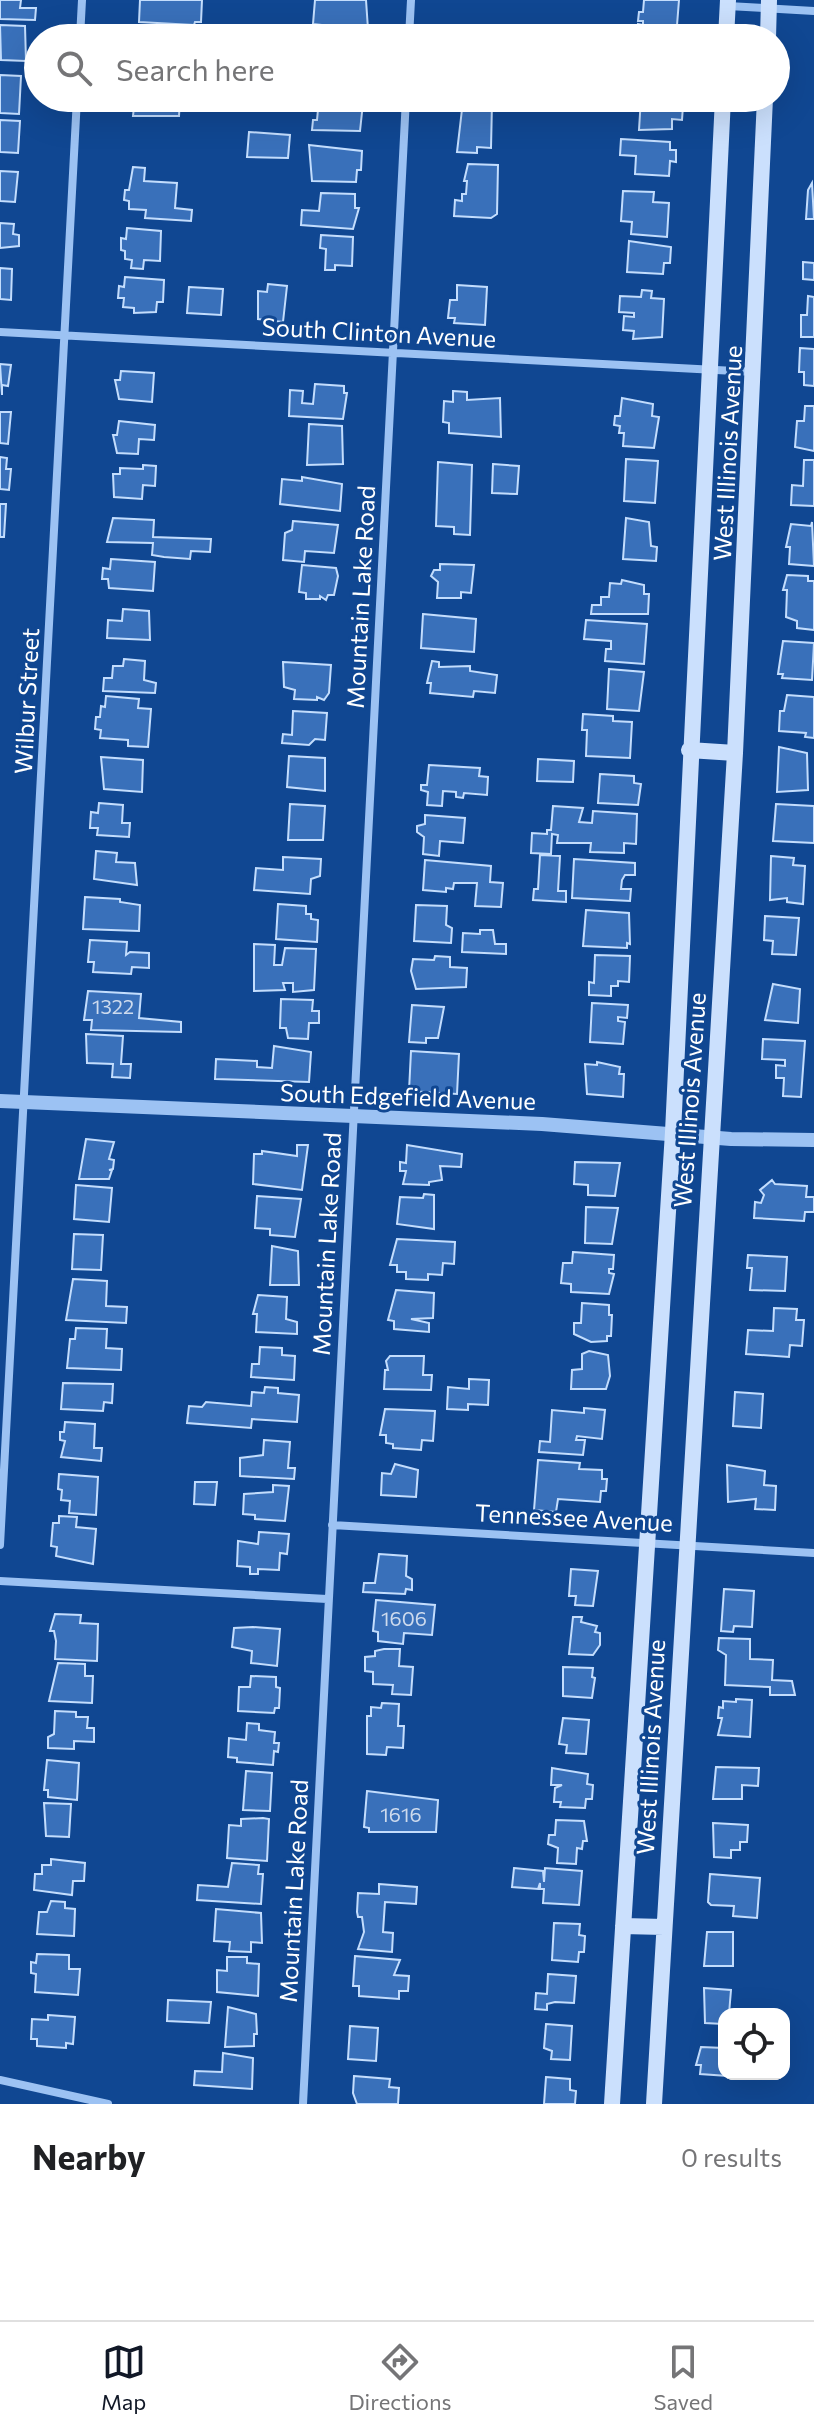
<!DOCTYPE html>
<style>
body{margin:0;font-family:Commissioner,sans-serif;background:#f2f2f2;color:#202124}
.controls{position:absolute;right:24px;bottom:24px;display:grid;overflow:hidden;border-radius:16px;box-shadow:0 8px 32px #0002}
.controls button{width:72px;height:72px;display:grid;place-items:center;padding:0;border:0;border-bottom:2px solid #e0e0e0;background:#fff;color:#202124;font:40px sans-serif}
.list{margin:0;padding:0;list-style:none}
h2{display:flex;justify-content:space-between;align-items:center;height:104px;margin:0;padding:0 32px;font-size:34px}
h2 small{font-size:26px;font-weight:400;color:#757577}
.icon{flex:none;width:44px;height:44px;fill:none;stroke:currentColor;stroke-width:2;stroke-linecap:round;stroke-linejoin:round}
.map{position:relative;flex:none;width:814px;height:2104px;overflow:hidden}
.search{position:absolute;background:#fff;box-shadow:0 8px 32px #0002;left:24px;right:24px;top:24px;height:88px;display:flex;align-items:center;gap:20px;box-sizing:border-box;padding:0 28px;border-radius:44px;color:#757577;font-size:30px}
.sheet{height:216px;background:#fff}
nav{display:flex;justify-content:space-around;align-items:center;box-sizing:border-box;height:112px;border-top:2px solid #e0e0e0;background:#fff;font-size:22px;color:#757577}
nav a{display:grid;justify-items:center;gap:4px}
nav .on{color:#111827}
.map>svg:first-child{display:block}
.building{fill:#3970ba;stroke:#c3ddfd;stroke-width:2}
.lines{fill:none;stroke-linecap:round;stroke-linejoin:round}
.minor{stroke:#9cc2f3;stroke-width:8}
.tertiary{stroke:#9cc2f3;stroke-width:14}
.secondary{stroke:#cbe0fd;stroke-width:16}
.labels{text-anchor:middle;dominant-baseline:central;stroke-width:6;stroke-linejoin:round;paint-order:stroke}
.number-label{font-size:20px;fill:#cedbee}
.street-label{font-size:24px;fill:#fff;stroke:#104792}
</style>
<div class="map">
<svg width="814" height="2104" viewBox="0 0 814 2104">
<rect width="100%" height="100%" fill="#104792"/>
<path class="building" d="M0,0H21L20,8H36L35,20L0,19Z
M140,0H202L201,22H195L194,25L139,22Z
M315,0H366L368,29L363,28L362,38H336V34L321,33V25L313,24Z
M644,0H679L676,38L637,36L638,24L643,25V21H638L639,12H643Z
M0,25L25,26L26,61L1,60Z
M0,75L21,76L19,114L0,113Z
M128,98H180L179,116H133L134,107H128Z
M641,98H675L674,105L683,106L682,120L672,119V129L639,130Z
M319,99L363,103L360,131L312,130L313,120H317Z
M463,101L492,103L491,148L477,147V153L457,152Z
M0,120L20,121L18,153L0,152Z
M249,132L290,135L288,158L247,157Z
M621,139L670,142V150H676V162L670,161L669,176L635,174L636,156L620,155Z
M309,145L362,151L361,170H357L356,182L312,181Z
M468,164L498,165L497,214L491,218L454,216L455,200L462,201V194H466L467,181H464Z
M133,167L145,168L144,181L177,183L175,208L192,210L191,221L145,218L146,210L129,209V201L124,200L125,190H129Z
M0,171L18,172L15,202L0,201Z
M812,183L814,219H806L808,190Z
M623,191L654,192L653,202L669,203L667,237L631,234L632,222L621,221Z
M321,193L355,194V208H359L353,229L301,225L302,210L319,211Z
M0,223L14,224L13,234L19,235V246L0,248Z
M127,228L161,231L160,261L144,260L143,269L131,268L132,260L125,259V251L121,250V238L126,239Z
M321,235L353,237L352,266L335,265V270H325L326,249L320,248Z
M629,241L671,247L670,263H664L663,274L627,272Z
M803,262L814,263V280L803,279Z
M0,268L12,269L11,300L0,299Z
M125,277L164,280L163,302H157L156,312L134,313V308L123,307L124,298H118L119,286L124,287Z
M268,284L287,286L283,322L258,319V291L267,292Z
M457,285L487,287L485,325L454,323L455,318H448L450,300H457Z
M189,287L223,289L221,315L187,313Z
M642,290L652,291L651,298L664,299L662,337L633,339L634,331L623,330L624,316L634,317V313L619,312L620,296L641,297Z
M808,296L814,297V337H801V315H807Z
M800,348L814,349V386L804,385V372H799Z
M0,364L11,365L8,386L2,385V395Z
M121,371L154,373L152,402L119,399L115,380H120Z
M315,384L344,386V393H347L343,419L289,416L290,390L303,391L302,403L313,404Z
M453,391L467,392V400L500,398L501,437L449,433V423L443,422L444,401L453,402Z
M622,398L653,404L652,416L659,417L654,448L623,446L624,433H619L620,426L614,425L615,416H620Z
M805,406H814V451L795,447L797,421H804Z
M0,412H11L8,444L0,443Z
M119,421L155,425L154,440L139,439L138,454L117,453L113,435H117Z
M309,424L342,426L343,464L307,465Z
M0,457L7,458L6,469H11L9,490L0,489Z
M626,459L658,461L655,503L624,501Z
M804,460H814V506L791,505L792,485L803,486Z
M438,462L472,465L470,535L454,534V527L436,526Z
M493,464L519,466L517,494L492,493Z
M143,465L156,466L155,486L143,485L142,499L114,497L113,474H120V468L143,469Z
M302,477L342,484L340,511L280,504L282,479L302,481Z
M0,504H6L4,537H0Z
M113,518L154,520L153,537L211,539L210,552L191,551L190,559L164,557L152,555L153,543L107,542Z
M626,518L649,522L651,546L657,547L656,561L623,559Z
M293,521L338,525L334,553L305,551L304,562L283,560L285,533L292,530Z
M812,522L814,566L789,564L790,547H786L791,524L811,526Z
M111,559L155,562L153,591L109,588L108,579H102L103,568L110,569Z
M440,564L474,565L471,593L461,592V598H437L438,582L431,576L434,570H440Z
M302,565L336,568L338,576L334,595H328L326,600L320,596V599H306V593L299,592Z
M787,575L808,576V581H814V630L797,628V621L786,617L787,590H783Z
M622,580L644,585V594H649L648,614H591L592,605H601V597H609L610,583L621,584Z
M123,609L149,611L150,640L107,638L108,620L122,621Z
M423,614L476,619L474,652L421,648Z
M586,620L647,624L644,664L605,661L606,649H611V641L584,639Z
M783,641L814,643L812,680L782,678L783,674H778Z
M124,659L145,661L144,680L156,683L155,693L103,691L104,678H112L113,666H123Z
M432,661L439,662V667L470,666V671L497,675L495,693L474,691L473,697L430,693L431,683H427Z
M283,662L331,665L329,693L324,700L317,697V700L294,699L295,690L284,687Z
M609,669L644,672L639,711L607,709Z
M787,695L814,697V738L805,737L806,733L779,731L780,711H784Z
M106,696L139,699L138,708L151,709L148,747L128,746V740L100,738L101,730L95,729L96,717H100L101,706L105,707Z
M293,711L327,713L325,740L315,739L309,745L282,743L283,734L292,735Z
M583,714L613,716V721L632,722L630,758L586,756L587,730H582Z
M779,747L807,753L808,790L777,792Z
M289,756L325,758V791L287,787Z
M101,757L143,760L142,792L104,789Z
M538,759L574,761L573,782L537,781Z
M429,765L480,768L479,776L488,777L487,795L464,793L463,798L456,797V792L443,791L442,806L427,805L428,792L421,790V785H427Z
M600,774L634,776V783L641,784L638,805L598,803Z
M99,803L123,805L122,823H130L129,837L97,835L98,828H90L91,812L98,813Z
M290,804L325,806L323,840H288Z
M776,804L814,806V843L773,841Z
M553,806L583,808L579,822L592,823L593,811L637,814L636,844L624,843V853L590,852L591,843H557L558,835L552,834L551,854L531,853L532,833L547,834V830H551Z
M425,815L465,818L463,843L440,841L439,856L423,854L424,837L417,832V826L425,824Z
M96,851L117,853L116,862L135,863L137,885L94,879Z
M540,855L560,856L558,891H566V902L533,900L534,889H538Z
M771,856L794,858L793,865L805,866L803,904L787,902V898L770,900Z
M283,857L321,859L320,876L311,879L310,894L254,890L256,868L283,870Z
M574,859L635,863V875H625L622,880L621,889H631L630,901L572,898Z
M425,860L491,866L490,882L503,883L501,907L475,906L477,883H454L453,889L446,888V892L423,890Z
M85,897L120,899V902L140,905L139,931L83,929Z
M278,904L306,906V914H311V919L318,920L317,942L276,939Z
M416,905L447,906L446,925L452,928L451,943L414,941Z
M586,910L629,913L630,944L627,943V948L583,946Z
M765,916L799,918L796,955L772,954L773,941L764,940Z
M480,930H493L495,944H506V954L462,952L463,933L480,934Z
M90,940L127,942L126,955L130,952L149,953V968L132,967L131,974L93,972L94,962H88Z
M254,944L275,945L274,965H282L285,948L316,949L314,990L293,992V983H283L285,990L254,991Z
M595,955L630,956L629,982L618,981V986H611V996L589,995V982L594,983Z
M435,956L450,957V967L467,968L466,987L416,989L411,971L413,959L434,960Z
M773,984L800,989L798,1023L765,1020Z
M88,991L141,994L139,1018L181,1022V1032L91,1030L92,1020H84Z
M281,999L313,1000L312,1011H319V1023H309L308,1039L288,1038L286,1028H280Z
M592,1003L628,1005L627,1018L618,1017V1021L625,1022L623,1044L590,1042Z
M412,1005L444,1007L438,1038H426V1043L409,1042Z
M86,1034L123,1036L121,1064H131L130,1078L112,1077L113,1064L87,1063Z
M763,1039L805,1041L801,1097L783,1096L784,1078H776V1065L785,1066V1060L762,1059Z
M274,1046L311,1052L309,1082L215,1079L216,1059L257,1061V1067L272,1068Z
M411,1051L459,1054L457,1094L409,1091Z
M597,1062L620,1067L619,1074H624L623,1097L587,1094L585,1064L597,1065Z
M86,1139L114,1142L109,1159L114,1160L113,1169L109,1170H112L109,1179H79Z
M297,1145H308L302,1190L253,1184L254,1154H262V1151L297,1156Z
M407,1145L462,1154L461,1167L440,1166L442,1180L429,1182V1185L403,1184L406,1171H400V1162L406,1163Z
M575,1162L620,1163L615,1196L588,1195V1185L574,1184Z
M772,1180L775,1184L807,1186L806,1197H814V1212H805L804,1221L754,1218L755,1202L761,1203L764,1195L760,1190Z
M76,1185L112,1188L109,1222L74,1219Z
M424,1194L434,1195V1229L397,1224L400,1197L423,1198Z
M257,1196L301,1199L295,1237L270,1235V1229L255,1228Z
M586,1207L618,1208L612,1244L585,1243Z
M74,1234L103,1235L101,1270L72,1269Z
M397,1239L455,1242L454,1264L443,1263L442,1275L428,1274V1280L406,1279V1272H397V1265H390Z
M272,1246L298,1251L299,1285H270Z
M573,1252L614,1255L613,1269H609V1273L614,1274L609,1294L571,1292V1284L561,1283L563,1263H572Z
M748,1255L787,1257L785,1291L750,1290L752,1268H747Z
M73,1279L107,1281L106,1306L127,1307L126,1323L66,1320Z
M396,1290L434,1293L433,1318L411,1319L429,1323V1332L394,1329V1321L388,1320Z
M258,1295L287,1297L286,1319L297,1322V1334L256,1332L257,1314H253Z
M582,1303L609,1305V1315H612L611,1336H607V1341L591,1342L574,1334V1323H581Z
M774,1308L797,1309L796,1320H804L802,1346L790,1345L789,1357L746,1354L748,1330L773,1331Z
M76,1328L107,1329L106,1348L122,1349L121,1370L67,1368L70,1339H75Z
M260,1347L282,1348V1355L295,1356L294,1380L251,1377L252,1364H259Z
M589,1351L608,1355L610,1376L606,1389H571L572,1370L582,1369V1354Z
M390,1356H424L423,1375H432L431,1390L384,1389L385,1370H388L386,1361Z
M469,1379L489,1380L488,1405L468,1404V1410L447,1409L448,1387L469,1389Z
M63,1383L113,1384L112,1403L104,1402L103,1411L61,1409Z
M265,1387L278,1388V1393L299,1395L297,1422L252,1419L251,1428L187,1423L189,1406L202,1407L206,1402L251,1406L252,1392L264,1393Z
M735,1392L763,1394L761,1428L733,1426Z
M584,1408L605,1410L602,1439L577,1436L576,1440H585L583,1455L539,1452L540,1441L550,1442L552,1410L584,1413Z
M385,1409L435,1411L433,1441L422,1440L421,1450L393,1448V1444L386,1443V1435H380Z
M65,1422L95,1424L94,1448H102L101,1461L61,1457L65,1441L60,1440V1432H64Z
M264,1440L290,1442L288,1468H295L294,1479L240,1476V1458L263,1455Z
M538,1460L580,1463L579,1469L602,1470V1479H607L606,1491H601L600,1502L558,1499L556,1512L534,1510Z
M395,1464L418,1470L416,1497L381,1495L382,1473L391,1474Z
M727,1465L765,1471L764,1485L776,1486L775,1510L755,1509L756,1499L728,1502Z
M59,1474L98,1477L96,1515L69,1513L70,1501L61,1500L62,1490L58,1489Z
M195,1482H217L215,1505L194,1504Z
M273,1485L289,1486L285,1521L255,1519V1515L243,1514L244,1494L273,1492Z
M59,1516L77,1517L76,1527L96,1529L93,1564L56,1556L57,1547L51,1546L53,1523H59Z
M259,1532L289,1534L287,1554L280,1553L279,1570L258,1569V1574H250V1567L237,1566L238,1541L258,1544Z
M379,1554L407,1556L406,1576L412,1579V1590L406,1589L405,1594L363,1592L364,1583H375Z
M571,1569L598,1571L593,1606L575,1605L576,1596H569Z
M724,1589L754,1591L752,1627L734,1626L733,1632L721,1631Z
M376,1600L435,1605L432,1635L404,1633L403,1644L378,1641V1632L373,1631Z
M55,1614L81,1615L80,1623L98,1624L97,1661L55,1659L56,1641L54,1631H50Z
M573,1617H582L581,1622L597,1626L595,1632L600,1633V1645L593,1655L569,1654Z
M253,1627L280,1629L277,1666L251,1663L252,1651L232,1647L234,1628Z
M719,1638L750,1639V1659L773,1660L772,1680L792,1681L795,1695H770V1687L725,1685L726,1655L718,1650Z
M384,1649H400L399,1666L413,1667L411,1695L392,1694L393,1685L373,1684V1672L365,1671V1657L375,1656V1651Z
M58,1663L85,1664V1676H93L92,1703L49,1701Z
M563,1667L593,1668L592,1677L595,1678L592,1698L563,1696Z
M251,1676L276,1677V1687L280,1688L279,1708H275L274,1713L238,1711L239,1687H250Z
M736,1699L752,1700L750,1737L718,1735L722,1718H718L719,1707L723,1708V1701L736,1702Z
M382,1703L399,1704L398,1726H404L403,1748L387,1747L386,1755L367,1754V1716H371V1707L381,1708Z
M55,1711L76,1712V1717H88L87,1728H94V1742L74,1741V1749L48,1748V1737L54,1734Z
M563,1718L589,1720L586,1754L566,1753L567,1745L559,1744Z
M247,1723L259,1724V1730L275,1732L274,1743H279L278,1752L274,1751L273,1765L237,1762V1758L228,1757L229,1738L246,1740Z
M47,1760L79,1763L77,1800L48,1797V1790H44Z
M716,1767L759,1768L758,1786L742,1785V1799H713Z
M552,1768L588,1774L587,1784L593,1785L592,1799H586L585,1808L560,1807L561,1802H554L555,1788L562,1785H551Z
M246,1771L272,1773L270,1811L243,1810Z
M367,1791L438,1800L436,1832H369V1828L364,1827Z
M44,1803L71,1804L69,1837L46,1836Z
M263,1818L269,1819L267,1861L227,1858L229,1825L241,1826V1819Z
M556,1820L584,1821L587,1841H583L582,1849L577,1848L576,1864L557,1863L558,1848L548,1844L549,1835H555Z
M713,1823L748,1825L747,1842H740V1850H731V1858L714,1857Z
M51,1859L85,1863L84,1881H73L72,1895L34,1890L35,1874H42V1865H51Z
M232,1863L259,1865L258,1874H263L261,1904L197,1900L198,1885L228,1887Z
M514,1868L543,1871L544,1882L545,1868L582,1871L579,1905L543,1903L544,1889H540V1883L538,1889L512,1887Z
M710,1874L760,1878L757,1918L733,1916L734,1906L711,1905L708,1902Z
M379,1884L417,1887L416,1904L385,1902L383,1932L393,1933L392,1952L358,1949L364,1932L362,1917H358L357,1912L358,1893L379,1894Z
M51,1901L65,1902V1908L75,1909L74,1936L37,1934L39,1912H47Z
M216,1909L261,1913L262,1943L251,1942V1952L229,1951L230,1942L214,1941Z
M554,1923L580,1924L579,1935L585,1936L584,1952H579L578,1962L552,1960Z
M707,1932H733V1966H704Z
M37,1954L69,1955V1969H80L78,1995L35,1992L36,1974L31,1973V1962L36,1963Z
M355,1956L400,1960L394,1975L409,1976L408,1991H399V1999L359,1996V1986H353Z
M227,1957H247V1963L259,1964L258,1996L217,1992V1970L227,1971Z
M548,1974L576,1976L574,2003L555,2002L547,2004V2010L535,2009L536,1993L547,1994Z
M704,1988L731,1990L729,2014H724L723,2024L705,2023Z
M168,2000L211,2002L209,2023L167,2021Z
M228,2007L256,2014L257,2034H254V2046L225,2047Z
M48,2015L75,2017L73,2044L66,2043V2048L37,2046V2039H31L32,2019L48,2020Z
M546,2024L572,2026L570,2060L551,2059L552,2051L544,2048Z
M350,2026L378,2028L376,2061L348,2059Z
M701,2047L724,2048V2074L728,2076L700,2074L701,2065H696Z
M223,2053L253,2058L252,2089L194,2085L195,2071L222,2072Z
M354,2076L390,2079L389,2087L399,2088L398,2104H357L353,2093Z
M546,2077L570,2079V2090L576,2091L575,2104H544Z"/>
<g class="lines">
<path class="minor" d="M728,6L814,11
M80,38L82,0
M409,38L411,0
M0,332L754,372
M332,1525L814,1553
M0,1545L77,98
M0,1581L327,1599
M0,2080L108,2104
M303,2104L406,98"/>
<path class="tertiary" d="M0,1101L542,1124L731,1139L814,1140"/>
<path class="secondary" d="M726,38L728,0
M768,38L769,0
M689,750L735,753
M623,1926L664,1927
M612,2104L673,1132L723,98
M654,2104L735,753L765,98"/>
</g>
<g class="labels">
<g class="number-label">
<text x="113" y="1006">1322</text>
<text x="404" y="1618">1606</text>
<text x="401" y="1814">1616</text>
</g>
<g class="street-label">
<text transform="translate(379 332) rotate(3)">South Clinton Avenue</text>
<text transform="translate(727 453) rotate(-87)">West Illinois Avenue</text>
<text transform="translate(360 597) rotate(-87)">Mountain Lake Road</text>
<text transform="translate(26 701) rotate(-87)">Wilbur Street</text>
<text transform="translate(408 1096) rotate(2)">South Edgefield Avenue</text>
<text transform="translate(689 1100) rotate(-86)">West Illinois Avenue</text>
<text transform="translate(326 1244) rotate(-87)">Mountain Lake Road</text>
<text transform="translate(574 1517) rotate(3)">Tennessee Avenue</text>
<text transform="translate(650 1747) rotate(-87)">West Illinois Avenue</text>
<text transform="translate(293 1891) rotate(-87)">Mountain Lake Road</text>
</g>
</g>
</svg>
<div class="controls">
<button><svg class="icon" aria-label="locate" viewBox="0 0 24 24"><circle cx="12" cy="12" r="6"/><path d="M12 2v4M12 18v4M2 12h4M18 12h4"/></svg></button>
</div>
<div class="search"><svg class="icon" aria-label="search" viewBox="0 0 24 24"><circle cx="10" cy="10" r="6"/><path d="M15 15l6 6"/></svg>Search here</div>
</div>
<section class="sheet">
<h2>Nearby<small>0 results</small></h2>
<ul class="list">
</ul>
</section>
<nav>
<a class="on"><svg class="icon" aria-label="map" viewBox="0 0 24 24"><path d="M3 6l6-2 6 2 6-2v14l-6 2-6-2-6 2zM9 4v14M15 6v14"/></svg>Map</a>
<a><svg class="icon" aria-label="directions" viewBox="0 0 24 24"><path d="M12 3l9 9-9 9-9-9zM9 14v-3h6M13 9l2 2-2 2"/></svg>Directions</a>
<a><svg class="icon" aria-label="saved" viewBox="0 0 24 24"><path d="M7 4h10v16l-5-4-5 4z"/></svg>Saved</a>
</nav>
